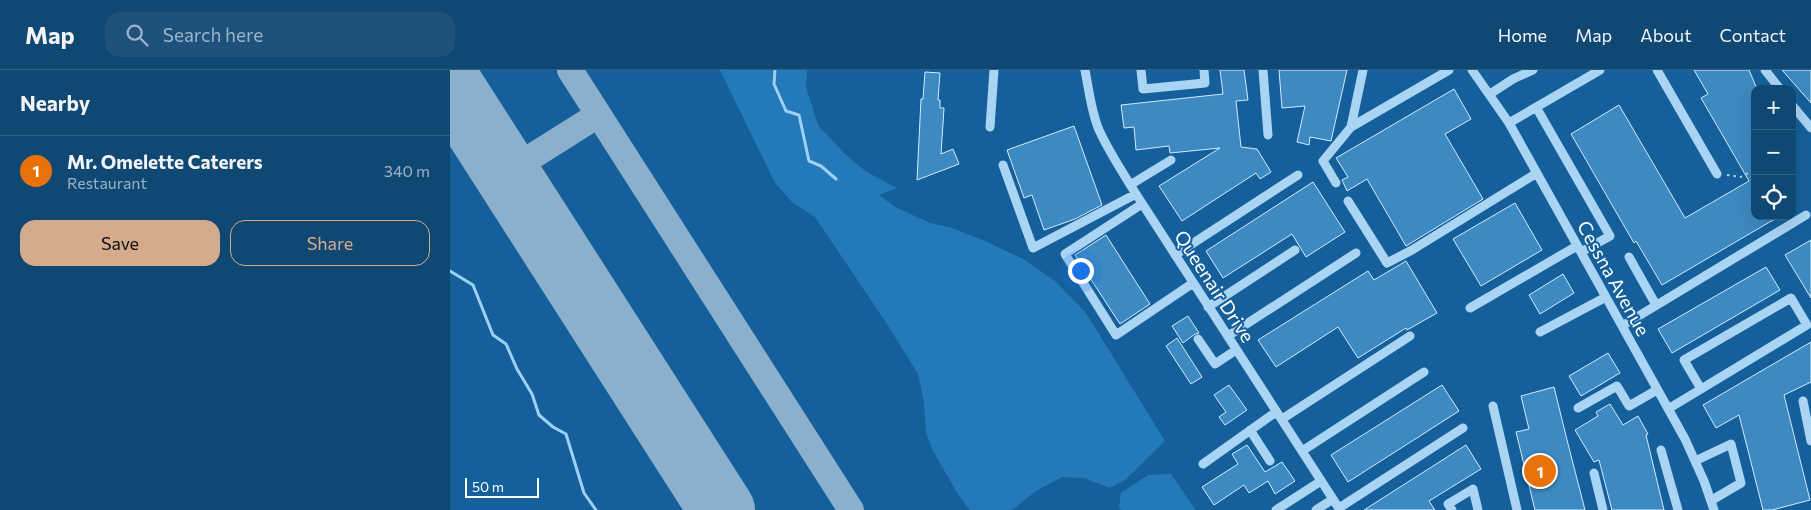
<!DOCTYPE html>
<meta charset="utf-8">
<style>
body{margin:0;font-family:Commissioner,sans-serif;background:#1e527c;color:#f1f3f6}
.controls{position:absolute;right:15px;top:15px;display:grid;overflow:hidden;border-radius:10px;box-shadow:0 5px 20px #0002}
.controls button{width:45px;height:45px;display:grid;place-items:center;padding:0;border:0;border-bottom:1px solid #306086;background:#104874;color:#f1f3f6;font:25px sans-serif}
.scale{position:absolute;left:15px;bottom:12px;width:74px;box-sizing:border-box;padding-left:5px;border:2px solid #fff;border-top:0;font-size:14px;line-height:18px;white-space:nowrap;color:#fff;-webkit-text-stroke:4px #15609b;paint-order:stroke}
.you{position:absolute;left:630px;top:200px;width:18px;height:18px;margin:-12px;border:4px solid #fff;border-radius:50%;background:#1a73e8;box-shadow:0 0 0 8px #1a73e833}
.badge{display:grid;place-items:center;width:32px;height:32px;border-radius:50%;background:#d6ab8b;color:#fff;font-size:16px;font-weight:700}
.pin{position:absolute;translate:-50% -50%;border:2px solid #fff;box-shadow:0 1px 5px #0006}
.list{margin:0;padding:0;list-style:none}
h2{display:flex;justify-content:space-between;align-items:center;height:65px;margin:0;padding:0 20px;font-size:21px}
h2 small{font-size:16px;font-weight:400;color:#9cb2c5}
.list li{display:grid;grid-template-columns:32px 1fr auto;gap:15px;align-items:center;box-sizing:border-box;height:70px;padding:0 20px;border-top:1px solid #306086}
.list b{display:block;font-size:19px;white-space:nowrap}
.list p{margin:0;font-size:16px;white-space:nowrap;color:#9cb2c5}
.list em{font-size:16px;font-style:normal;color:#9cb2c5}
.actions{display:flex;gap:10px;padding:15px 20px}
.actions a{flex:1;padding:11px 0;border:1px solid #d6ab8b;border-radius:15px;text-align:center;font-size:18px;color:#d6ab8b}
.actions .main{background:#d6ab8b;color:#111}
.icon{flex:none;width:28px;height:28px;fill:none;stroke:currentColor;stroke-width:2;stroke-linecap:round;stroke-linejoin:round}
.map{position:relative;flex:none;width:1361px;height:440px;overflow:hidden}
header{display:flex;align-items:center;gap:30px;box-sizing:border-box;height:70px;padding:0 25px;background:#104874;border-bottom:1px solid #306086}
header strong{font-size:24px}
nav{display:flex;gap:28px;margin-inline-start:auto;font-size:18px}
.search{width:350px;height:45px;background:#1e527c;display:flex;align-items:center;gap:12px;box-sizing:border-box;padding:0 18px;border-radius:15px;color:#9cb2c5;font-size:19px}
main{display:flex}
aside{flex:1;background:#104874}
.map>svg:first-child{display:block}
.green{fill:#2479b8}
.lines{fill:none;stroke-linecap:round;stroke-linejoin:round}
.stream{stroke:#9cd1f5;stroke-width:3}
.taxiway{stroke:#8ab0cd;stroke-width:26}
.runway{stroke:#8ab0cd;stroke-width:66}
.building{fill:#3d89c1;stroke:#d2ebfd}
.path{stroke:#aad4f3;stroke-width:2;stroke-dasharray:2.5 4;stroke-linecap:butt}
.minor{stroke:#aad4f3;stroke-width:9}
.labels{text-anchor:middle;dominant-baseline:central;stroke-width:4;stroke-linejoin:round;paint-order:stroke}
.street-label{font-size:19px;fill:#fff;stroke:#15609b}
</style>
<header>
<strong>Map</strong>
<div class="search"><svg class="icon" aria-label="search" viewBox="0 0 24 24"><circle cx="10" cy="10" r="6"/><path d="M15 15l6 6"/></svg>Search here</div>
<nav><a>Home</a><a>Map</a><a>About</a><a>Contact</a></nav>
</header>
<main>
<aside>
<h2>Nearby<small></small></h2>
<ul class="list">
<li><span class="badge" style="background:#e8710a">1</span><div><b>Mr. Omelette Caterers</b><p>Restaurant</p></div><em>340 m</em></li>
</ul>
<div class="actions"><a class="main">Save</a><a>Share</a></div>
</aside>
<div class="map">
<svg width="1361" height="440" viewBox="0 0 1361 440">
<rect width="100%" height="100%" fill="#15609b"/>
<path class="green" d="M270,0H357L356,17L368,55L394,83L415,101L447,118L429,125L445,137L480,153L502,158L535,171L575,190L606,212L636,243L715,371L675,410L660,418L634,408L612,407L586,421L562,440H520L509,426L483,381L476,363L474,332L468,304L439,257L365,147L343,133L325,113Z
M721,404L746,440H671L669,437L671,423L698,405Z"/>
<g class="lines">
<path class="stream" d="M325,0L324,14L336,41L349,45L359,91L371,96L386,109
M0,201L23,215L43,265L56,274L67,299L82,324L89,345L103,357L116,364L134,423L146,440"/>
<path class="taxiway" d="M120,0L401,440
M56,103L148,45"/>
<path class="runway" d="M0,15L272,440"/>
</g>
<path class="building" d="M770,0H794L798,30L786,31L791,77L807,79L821,102L810,109L806,103L732,151L709,116L770,78L720,83L719,76L686,80L684,57L674,58L671,35L773,24Z
M829,0H897L881,71L860,67L859,75L847,72L855,36L832,38Z
M1244,0H1299L1307,19H1305V146H1330L1212,215L1186,171L1184,173L1121,64L1169,35L1235,148L1299,111L1251,28L1258,24Z
M1332,0H1361V33Z
M475,2L490,3L488,30H490V38H494L491,84L503,79L509,94L467,110L471,29H473Z
M1004,19L1021,49L995,64L1033,129L956,176L917,109L897,121L892,110L898,107L886,88Z
M624,56L652,135L625,149L594,160L582,125L574,128L557,80Z
M863,112L895,162L856,187L842,164L773,208L756,181Z
M1065,133L1092,180L1031,216L1003,169Z
M656,165L700,234L670,254L625,185Z
M1361,170V228L1335,185Z
M956,191L987,243L957,260L956,258L908,288L888,257L826,297L808,270L918,201L924,210Z
M1316,197L1330,220L1222,283L1208,259Z
M1113,204L1124,223L1090,244L1079,225Z
M738,246L749,263L745,264L733,273L722,256Z
M727,268L752,307L741,314L716,276Z
M1361,272V312L1334,325L1360,430L1322,440H1313L1289,345L1266,358L1253,335Z
M1158,283L1170,303L1131,326L1119,306Z
M779,315L797,340L775,355L769,347L776,342L764,325Z
M992,315L1009,341L898,412L881,385Z
M1104,317L1117,370L1135,440H1085L1066,362L1079,359L1071,326Z
M1160,334L1173,355L1188,346L1198,364L1196,365L1214,440H1162L1149,390L1144,392L1125,360L1148,346L1146,342Z
M797,375L815,402L832,392L845,411L825,424L818,411L799,423L794,415L764,435L752,417L788,394L782,384Z
M1016,375L1031,399L979,431L985,440H914Z"/>
<g class="lines">
<path class="path" d="M1342,65L1343,64
M1277,105L1291,107L1305,99"/>
<path class="minor" d="M635,0C639,20 641,41 649,60C659,82 673,103 686,124L890,440
M691,0L693,19L755,13L754,0
M813,0L818,65
M913,0L901,57L999,0
M1022,0L1059,53L1235,369L1254,411L1264,440
M1207,0L1267,104
M1315,0L1330,19
M1040,24L1063,9L1083,0
M1342,35L1361,58
M1086,37L1160,166L1131,182
M1059,53L1150,0
M540,57L544,0
M553,95L583,178L686,124
M886,113L873,91L901,57
M680,115L721,90
M898,131L937,193L962,180L1087,103
M692,134L615,184L666,265L743,213
M725,185L848,105
M1179,187L1206,235
M758,237L845,180
M1020,238L1127,176
M1172,256L1356,145
M1090,262L1156,227
M778,266L906,183
M748,269L765,294L786,280
M1353,331L1361,371
M1043,336L1067,440
M1128,338L1167,316L1179,336L1207,320
M1218,339L1357,255L1341,228L1234,290L1251,319
M832,349L960,266
M800,360L820,391
M1211,380L1228,440
M852,381L974,302
M1245,391L1281,374L1291,413L1262,430
M753,394L826,342
M1144,403L1153,440
M889,438L1013,358
M826,440L871,411
M866,440L883,429
M1002,440L998,434L1023,419L1028,440"/>
</g>
<g class="labels">
<g class="street-label">
<text transform="translate(1164 208) rotate(61)">Cessna Avenue</text>
<text transform="translate(765 216) rotate(57)">Queenair Drive</text>
</g>
</g>
</svg>
<div class="controls">
<button>+</button>
<button>−</button>
<button><svg class="icon" aria-label="locate" viewBox="0 0 24 24"><circle cx="12" cy="12" r="6"/><path d="M12 2v4M12 18v4M2 12h4M18 12h4"/></svg></button>
</div>
<div class="scale">50 m</div>
<div class="you"></div>
<div class="pin badge" style="left:1090px;top:401px;background:#e8710a">1</div>
</div>
</main>
